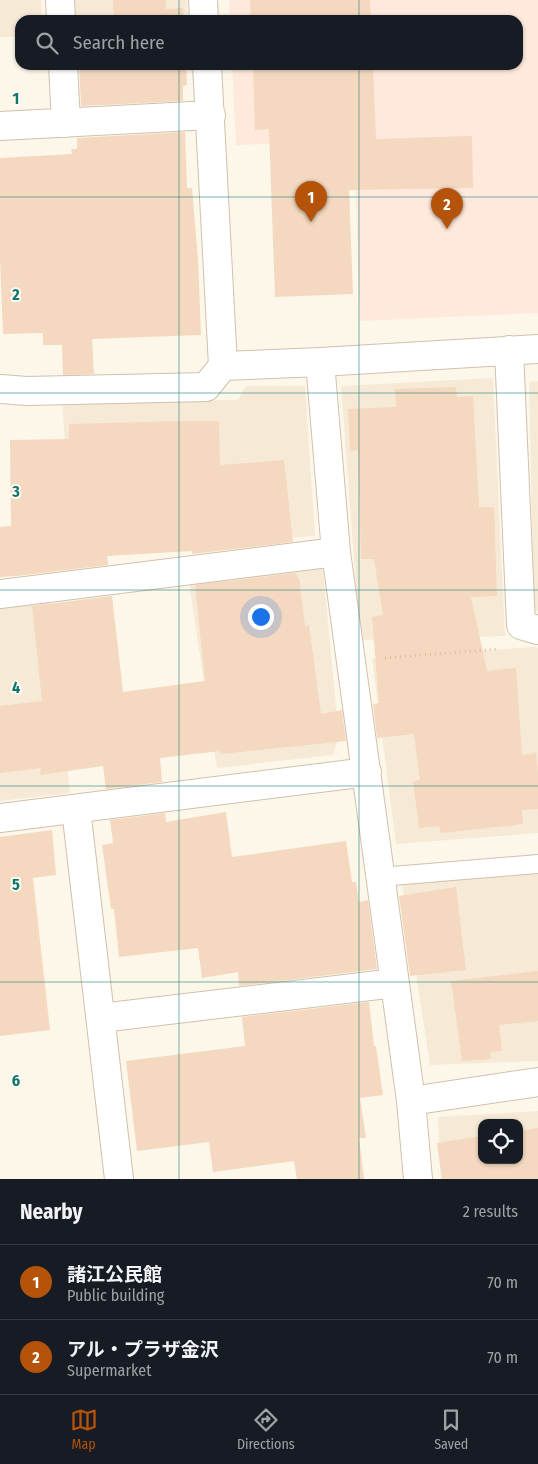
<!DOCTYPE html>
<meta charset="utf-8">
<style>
body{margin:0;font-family:"Fira Sans Condensed","Noto Sans JP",sans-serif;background:#242831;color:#f1f3f6}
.controls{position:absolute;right:15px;bottom:15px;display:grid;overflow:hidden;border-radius:10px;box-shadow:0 1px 4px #0004}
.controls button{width:45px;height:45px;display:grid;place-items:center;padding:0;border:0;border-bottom:1px solid #363941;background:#171b24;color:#f1f3f6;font:25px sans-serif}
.you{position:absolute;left:260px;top:616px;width:18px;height:18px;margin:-12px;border:4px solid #fff;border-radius:50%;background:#1a73e8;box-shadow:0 0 0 8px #1a73e833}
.badge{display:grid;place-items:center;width:32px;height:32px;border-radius:50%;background:#b45309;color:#fff;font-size:16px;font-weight:700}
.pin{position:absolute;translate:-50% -41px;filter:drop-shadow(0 1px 2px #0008)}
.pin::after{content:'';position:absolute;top:26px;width:18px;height:15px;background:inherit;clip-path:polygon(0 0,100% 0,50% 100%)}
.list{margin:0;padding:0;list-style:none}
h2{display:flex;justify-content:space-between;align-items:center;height:65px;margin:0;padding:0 20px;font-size:21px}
h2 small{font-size:16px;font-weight:400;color:#9ea1a6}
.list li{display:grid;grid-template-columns:32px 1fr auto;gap:15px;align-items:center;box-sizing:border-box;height:75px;padding:0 20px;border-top:1px solid #363941}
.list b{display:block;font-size:19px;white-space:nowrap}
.list p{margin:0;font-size:16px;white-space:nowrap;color:#9ea1a6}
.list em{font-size:16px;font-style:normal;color:#9ea1a6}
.icon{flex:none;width:28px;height:28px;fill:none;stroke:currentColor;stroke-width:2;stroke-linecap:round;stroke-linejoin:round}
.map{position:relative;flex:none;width:538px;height:1179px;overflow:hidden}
.search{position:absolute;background:#171b24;box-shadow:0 1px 4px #0004;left:15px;right:15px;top:15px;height:55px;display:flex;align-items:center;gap:12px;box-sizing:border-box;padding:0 18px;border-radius:15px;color:#9ea1a6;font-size:19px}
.sheet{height:215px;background:#171b24}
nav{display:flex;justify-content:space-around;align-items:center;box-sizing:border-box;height:70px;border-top:1px solid #363941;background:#171b24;font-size:14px;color:#9ea1a6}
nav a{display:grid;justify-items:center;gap:2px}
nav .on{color:#b45309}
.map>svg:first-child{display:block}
.residential{fill:#f6ead7;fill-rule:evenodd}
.commercial{fill:#fee9dc}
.building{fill:#f4d8bf}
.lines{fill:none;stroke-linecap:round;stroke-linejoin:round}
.service-casing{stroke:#d1c0ad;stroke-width:20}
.minor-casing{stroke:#d1c0ad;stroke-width:30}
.path{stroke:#dabca1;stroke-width:3;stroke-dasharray:1 4;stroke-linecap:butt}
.service{stroke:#fff;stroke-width:18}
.minor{stroke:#fff;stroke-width:28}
.grid{fill:none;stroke:#0f766e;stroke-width:1;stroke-opacity:0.55}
.grid-label{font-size:16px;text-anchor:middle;font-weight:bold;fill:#0f766e;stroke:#fffaf0;stroke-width:4;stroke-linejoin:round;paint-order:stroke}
</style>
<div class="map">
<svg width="538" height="1179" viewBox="0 0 538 1179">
<rect width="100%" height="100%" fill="#fdf7e9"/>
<path class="residential" d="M0,0H41L42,20H20V37H0Z
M69,0H187L188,20H70Z
M493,378L505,636L360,640L341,386Z
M538,381V611L534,610L529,382Z
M246,386H305L315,536L73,554L62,401L238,400Z
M323,569L339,738L333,755L217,768L189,583Z
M49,598L70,793L0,801V604Z
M534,647L538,648V833L396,844L372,658Z
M538,862V1061L430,1065L400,870Z
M538,1111V1179H441L438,1117ZM482,1123H519V1160H482Z"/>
<path class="commercial" d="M229,0H538V313L360,321L354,141L236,145L232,65H518V20H230Z"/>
<path class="building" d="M113,0H166V9L183,8L184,20H114Z
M250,0H370L371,20H251Z
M79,65H186L187,85L183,86V101L81,106Z
M253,65H373L376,139L470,136L472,137L473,188L349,190L353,294L275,297L269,129L255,130Z
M185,132L187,188H192L198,259L201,335L92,339L94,374L63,375L62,345H43V333L3,334L0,258V158L72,154L71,149H77V138Z
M456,387L457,397L473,396L479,507H494L497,596L471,597L487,671L516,668L522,755L536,753L538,772V809L522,810L523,824L441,833L439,826L419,828L413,781L420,780L414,734L377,738L373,704L379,703L372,617L383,615L374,559H361L358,450L350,451L348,409L396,407L395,389Z
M185,421H219L220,465L284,460L293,542L192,554V551L107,556L108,565L17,576L0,577V527L11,526L10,440L69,439V424Z
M296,573L297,577H299L305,626L309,625L321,714L342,710L346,741L221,754L220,751L160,758L162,782L106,789L103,766L40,775L41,768L0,773V706L42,701L32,606L112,596L123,692L205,681L195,585Z
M226,812L232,857L346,841L352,882H356L359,902L368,900L377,969L239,986L238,972L202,978L198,948L119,957L114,909H111L102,845L113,843L110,820L165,813L166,822Z
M52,830L56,875L33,878L50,1030L0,1036V837Z
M456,887L466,970L410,976L399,896Z
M538,971V1021L499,1025L502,1051L490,1052L491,1059L462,1061L451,981Z
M369,1002L374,1046H376L383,1095L360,1098L366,1138H359L364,1179H297L294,1161L213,1172L209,1142L137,1151L126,1061L245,1046L242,1017Z
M538,1128V1179H442L437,1143L482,1136V1160H519V1131Z"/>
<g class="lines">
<g class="service-casing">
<path id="service" d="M380,877L538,864"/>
</g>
<g class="minor-casing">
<path id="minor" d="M60,0L61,20
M203,0L204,20
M63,65L66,123
M207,65L223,366
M0,126L211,115
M509,350L521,625L538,630
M320,362L336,552L411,1101
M0,389L27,391L206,387L223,366L320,362L538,349
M0,594L336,552
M76,809L119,1179
M0,818L367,772
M101,1018L395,983
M418,1179L411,1101L538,1082"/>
</g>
<path class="path" d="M385,658L498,649"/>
<use href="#service" class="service"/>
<use href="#minor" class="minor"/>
</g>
<path class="grid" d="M179,0V20M359,0V20M179,65V1179M359,65V1179M0,197H538M0,393H538M0,590H538M0,786H538M0,982H538"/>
<g class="grid-label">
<text x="16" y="104">1</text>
<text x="16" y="300">2</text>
<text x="16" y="497">3</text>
<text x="16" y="693">4</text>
<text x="16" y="890">5</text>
<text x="16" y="1086">6</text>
</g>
</svg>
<div class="controls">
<button><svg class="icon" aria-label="locate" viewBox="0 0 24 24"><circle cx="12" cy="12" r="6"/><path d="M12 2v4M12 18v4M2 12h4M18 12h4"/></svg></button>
</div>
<div class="you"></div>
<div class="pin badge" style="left:311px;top:222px">1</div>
<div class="pin badge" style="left:447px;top:229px">2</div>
<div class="search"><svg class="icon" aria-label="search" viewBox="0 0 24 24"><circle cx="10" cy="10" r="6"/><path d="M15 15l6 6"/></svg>Search here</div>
</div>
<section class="sheet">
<h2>Nearby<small>2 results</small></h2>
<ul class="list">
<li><span class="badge">1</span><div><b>諸江公民館</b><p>Public building</p></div><em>70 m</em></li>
<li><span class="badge">2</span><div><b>アル・プラザ金沢</b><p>Supermarket</p></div><em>70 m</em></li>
</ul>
</section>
<nav>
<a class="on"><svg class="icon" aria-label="map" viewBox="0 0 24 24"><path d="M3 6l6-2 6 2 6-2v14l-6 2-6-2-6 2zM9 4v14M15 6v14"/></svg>Map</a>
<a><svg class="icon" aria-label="directions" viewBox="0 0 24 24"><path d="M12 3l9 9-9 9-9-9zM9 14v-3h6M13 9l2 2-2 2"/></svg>Directions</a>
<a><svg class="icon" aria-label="saved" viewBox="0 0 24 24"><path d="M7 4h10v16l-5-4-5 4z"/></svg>Saved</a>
</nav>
